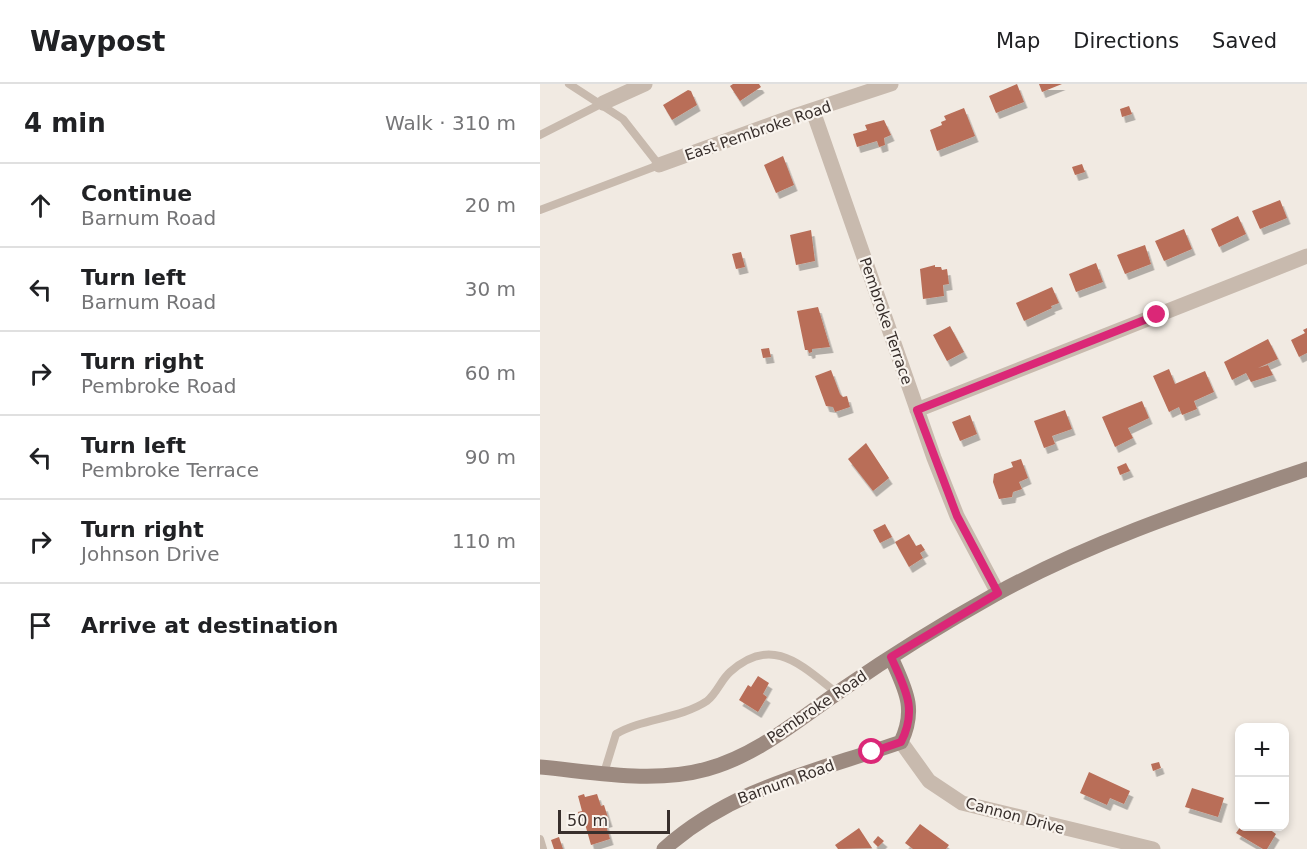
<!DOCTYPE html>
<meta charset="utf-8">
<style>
body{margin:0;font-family:"DejaVu Sans",sans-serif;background:#f2f2f2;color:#202124}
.controls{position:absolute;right:18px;bottom:18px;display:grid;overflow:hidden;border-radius:12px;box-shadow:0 3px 9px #0003}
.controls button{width:54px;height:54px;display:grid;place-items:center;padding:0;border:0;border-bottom:2px solid #e0e0e0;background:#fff;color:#202124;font:30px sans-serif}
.scale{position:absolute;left:18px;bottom:15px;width:112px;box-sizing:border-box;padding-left:6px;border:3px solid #382f2c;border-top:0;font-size:16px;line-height:21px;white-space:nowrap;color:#382f2c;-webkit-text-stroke:4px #f9f4ee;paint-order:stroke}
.stop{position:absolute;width:18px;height:18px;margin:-14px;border:4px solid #db2777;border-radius:50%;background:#fff}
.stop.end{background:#db2777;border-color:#fff;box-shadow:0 2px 6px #0008}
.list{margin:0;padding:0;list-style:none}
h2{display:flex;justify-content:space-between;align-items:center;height:78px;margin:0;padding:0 24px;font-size:26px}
h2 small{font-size:20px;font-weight:400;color:#757577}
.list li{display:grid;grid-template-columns:39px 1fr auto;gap:18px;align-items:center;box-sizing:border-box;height:84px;padding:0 24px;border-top:2px solid #e0e0e0}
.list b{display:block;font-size:22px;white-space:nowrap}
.list p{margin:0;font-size:20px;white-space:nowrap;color:#757577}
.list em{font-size:20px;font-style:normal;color:#757577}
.icon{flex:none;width:33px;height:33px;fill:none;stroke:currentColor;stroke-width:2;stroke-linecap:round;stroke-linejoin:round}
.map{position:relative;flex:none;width:767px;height:765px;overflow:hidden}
header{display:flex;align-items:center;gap:36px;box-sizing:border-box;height:84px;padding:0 30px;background:#fff;border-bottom:2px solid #e0e0e0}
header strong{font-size:28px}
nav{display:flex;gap:33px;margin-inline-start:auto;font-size:21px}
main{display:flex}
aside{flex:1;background:#fff}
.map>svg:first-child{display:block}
.building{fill:#b96e58;filter:url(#shadow)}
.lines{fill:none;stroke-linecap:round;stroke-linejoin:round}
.lane{stroke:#c8baae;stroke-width:8}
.street{stroke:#c8baae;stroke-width:15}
.secondary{stroke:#9c8a80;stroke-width:15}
.route{stroke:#db2777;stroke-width:8}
.labels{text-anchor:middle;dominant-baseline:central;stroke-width:4.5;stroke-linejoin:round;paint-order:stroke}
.street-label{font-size:15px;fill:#382f2c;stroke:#f9f4ee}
</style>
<header>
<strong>Waypost</strong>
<nav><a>Map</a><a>Directions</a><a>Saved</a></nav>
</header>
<main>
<aside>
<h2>4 min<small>Walk · 310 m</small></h2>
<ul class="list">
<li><svg class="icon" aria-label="ahead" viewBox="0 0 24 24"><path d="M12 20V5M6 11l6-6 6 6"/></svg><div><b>Continue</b><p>Barnum Road</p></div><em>20 m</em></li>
<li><svg class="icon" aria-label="left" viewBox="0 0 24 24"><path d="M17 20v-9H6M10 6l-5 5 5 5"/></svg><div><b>Turn left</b><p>Barnum Road</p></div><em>30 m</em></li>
<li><svg class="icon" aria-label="right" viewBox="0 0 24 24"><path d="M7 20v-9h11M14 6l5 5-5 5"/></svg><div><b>Turn right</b><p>Pembroke Road</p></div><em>60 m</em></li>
<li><svg class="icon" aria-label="left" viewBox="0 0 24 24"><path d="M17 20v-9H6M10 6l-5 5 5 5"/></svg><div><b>Turn left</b><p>Pembroke Terrace</p></div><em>90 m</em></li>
<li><svg class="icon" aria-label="right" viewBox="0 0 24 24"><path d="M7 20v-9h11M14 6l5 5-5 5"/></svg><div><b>Turn right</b><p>Johnson Drive</p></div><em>110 m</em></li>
<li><svg class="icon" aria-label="arrive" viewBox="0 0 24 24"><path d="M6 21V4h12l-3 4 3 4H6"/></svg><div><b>Arrive at destination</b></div></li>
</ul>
</aside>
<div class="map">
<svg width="767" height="765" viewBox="0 0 767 765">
<defs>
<filter id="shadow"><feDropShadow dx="3.5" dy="6" stdDeviation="0" flood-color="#0004"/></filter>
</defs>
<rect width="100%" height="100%" fill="#f1eae2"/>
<path class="building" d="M193,0H219L221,3L200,17L190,2Z
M477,0L484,18L456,29L449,12Z
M499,0H522L502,8Z
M148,6L151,7L157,21L132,36L123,21Z
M589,22L592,30L582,33L580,25Z
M424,24L435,52L397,67L390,46L402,41L401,38L406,36L404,32Z
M344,36L351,51L344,54L345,61L339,63L337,57L317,63L313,50L327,46L325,41Z
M243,72L254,101L236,109L224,81Z
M542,80L545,88L535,91L532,83Z
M740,116L747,134L720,145L712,127Z
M698,132L706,150L679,163L671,145Z
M644,145L652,165L624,177L615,157Z
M271,146L275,177L256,181L250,151Z
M605,161L611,180L585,190L577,171Z
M201,168L205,183L196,185L192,170Z
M556,179L563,198L536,208L529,190Z
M395,181V183H401L402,186L407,185L409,200L403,201L404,212L383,215L380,185Z
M512,203L519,219L511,222L512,224L484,237L476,219Z
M278,223L290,263L272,265V268L269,269L268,266H265L257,227Z
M410,242L424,268L407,277L393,251Z
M767,244V269L759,273L751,256L765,249L763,246Z
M728,255L738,275L718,284L728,281L733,291L711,298L706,289L692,296L684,278Z
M229,264L231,273L223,274L221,265Z
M629,285L635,300L665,287L674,308L654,317L657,325L642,331L639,323L629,328L613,292Z
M291,286L300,310L303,313L307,312L310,323L295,328L293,323L286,322L275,292Z
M602,317L609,334L588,344L593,354L575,363L562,333Z
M525,326L532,345L512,352L515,360L504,364L494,337Z
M430,331L437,350L420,357L412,338Z
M326,359L349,394L333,407L308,375Z
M481,375L488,394L479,398L482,405L473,408L472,413L459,415L453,398L454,390L473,383L471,378Z
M586,379L590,387L580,391L577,383Z
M345,440L352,453L340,459L333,446Z
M369,450L376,462L381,460L385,466L380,469L383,474L369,483L355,458Z
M218,592L229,599L223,610L227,613L218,628L199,616L208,601L211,603Z
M619,678L621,684L613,687L611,680Z
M549,688L590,707L584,720L570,714L567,721L540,709Z
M652,704L684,714L678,733L645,723Z
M44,710L45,713L57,710L61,722L64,721L69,737L65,738L70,755L51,761L43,733L40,734L38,728L42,727L38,712Z
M380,740L409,761L406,765H373L365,759Z
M701,742H725L736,750L727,765H723L696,749Z
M319,744L332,764L298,765L295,761Z
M338,752L344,757L338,763L333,758Z
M19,753L23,765H14L11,756Z"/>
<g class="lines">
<path class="lane" d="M0,51L63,19
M0,126L119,81L83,35L29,0
M64,689L76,650C103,634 140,635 167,617C177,609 181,596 190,588C232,550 261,581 297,609
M0,755L3,765"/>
<path class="street" d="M63,19L105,0
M273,27L394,374L417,432L458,509
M119,81L257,31L351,0
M377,326L767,172
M361,658L389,697L422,719L613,765"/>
<path class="secondary" d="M0,683C54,688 113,700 167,685C218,671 259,635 303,605C352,571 404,539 456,510C554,456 662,421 767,385
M124,765C194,703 275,688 361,658C377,624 365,605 351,573"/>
</g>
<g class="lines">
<path class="route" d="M332,668L361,658C378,625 365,605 351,573L458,509L417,432L377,326L617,231"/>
</g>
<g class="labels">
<g class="street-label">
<text transform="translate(218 47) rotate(-19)">East Pembroke Road</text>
<text transform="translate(346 237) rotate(71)">Pembroke Terrace</text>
<text transform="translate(277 623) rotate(-34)">Pembroke Road</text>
<text transform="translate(246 698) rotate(-20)">Barnum Road</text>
<text transform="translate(475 732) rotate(15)">Cannon Drive</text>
</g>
</g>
</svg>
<div class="controls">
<button>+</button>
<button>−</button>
</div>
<div class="scale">50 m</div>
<div class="stop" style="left:332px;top:668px"></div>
<div class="stop end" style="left:617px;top:231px"></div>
</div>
</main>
